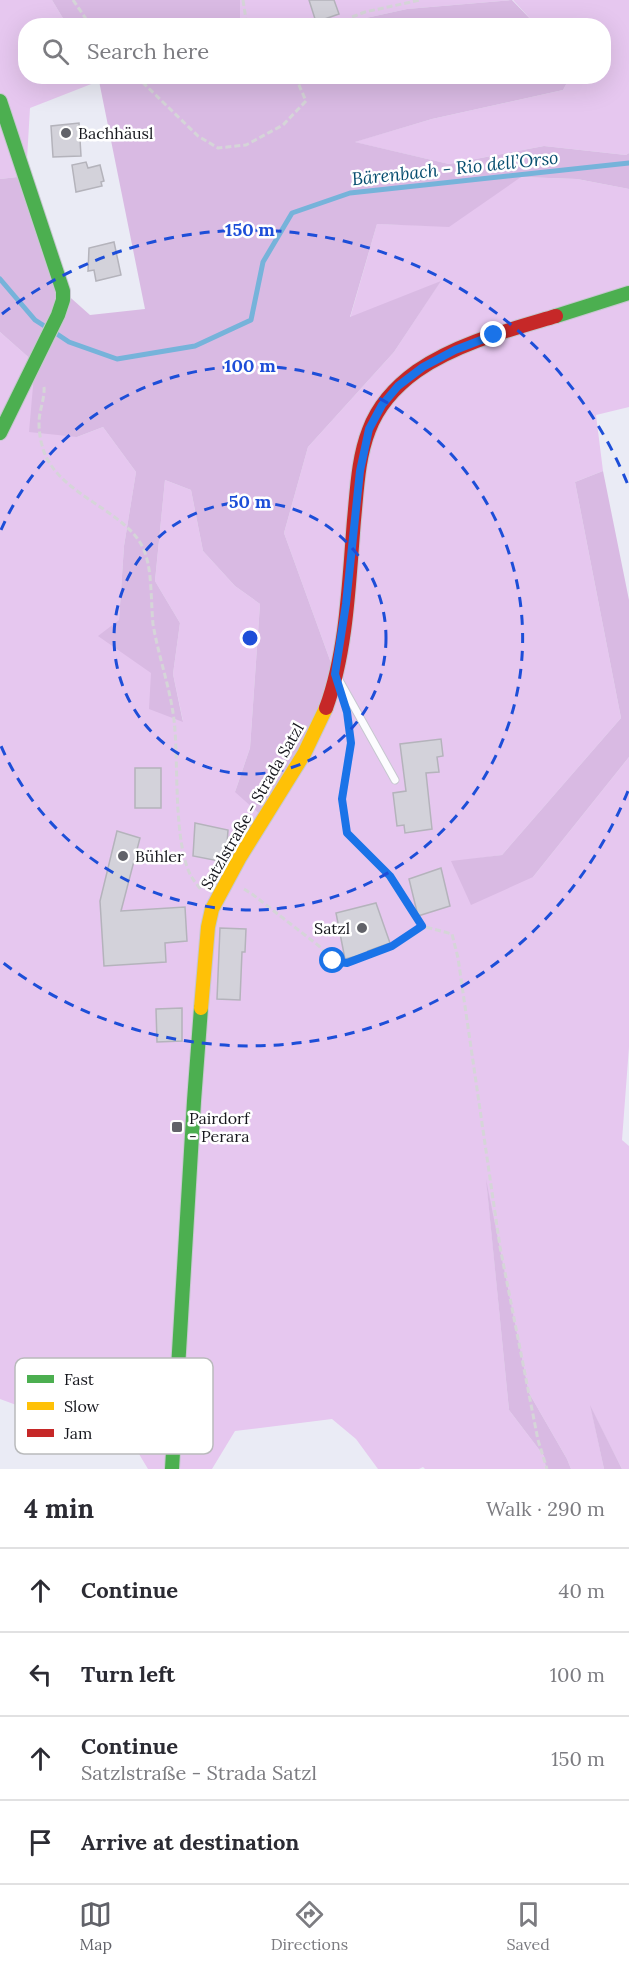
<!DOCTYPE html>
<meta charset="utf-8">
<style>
body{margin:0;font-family:Lora,serif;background:#f2f2f3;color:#2b2b33}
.stop{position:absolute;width:18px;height:18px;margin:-14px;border:4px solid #1a73e8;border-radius:50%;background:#fff}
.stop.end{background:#1a73e8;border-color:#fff;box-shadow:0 2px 6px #0008}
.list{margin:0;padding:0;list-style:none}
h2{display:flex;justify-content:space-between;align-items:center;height:78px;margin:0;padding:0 24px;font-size:26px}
h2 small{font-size:20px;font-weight:400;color:#7c7c81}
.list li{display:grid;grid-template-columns:39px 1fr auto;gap:18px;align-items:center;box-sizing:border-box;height:84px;padding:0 24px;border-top:2px solid #e1e1e2}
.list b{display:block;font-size:22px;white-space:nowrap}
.list p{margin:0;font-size:20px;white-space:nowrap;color:#7c7c81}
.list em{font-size:20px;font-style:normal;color:#7c7c81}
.icon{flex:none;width:33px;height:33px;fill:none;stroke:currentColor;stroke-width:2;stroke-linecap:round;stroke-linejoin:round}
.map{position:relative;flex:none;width:629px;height:1469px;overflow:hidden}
.search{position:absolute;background:#fff;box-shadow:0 6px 24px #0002;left:18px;right:18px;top:18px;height:66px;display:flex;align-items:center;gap:15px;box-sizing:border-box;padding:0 21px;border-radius:24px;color:#7c7c81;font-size:22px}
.sheet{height:414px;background:#fff}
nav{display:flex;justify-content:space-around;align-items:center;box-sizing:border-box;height:84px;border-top:2px solid #e1e1e2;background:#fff;font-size:16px;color:#7c7c81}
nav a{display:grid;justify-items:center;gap:3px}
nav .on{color:#616269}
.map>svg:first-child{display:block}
.green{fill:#e6c7ef}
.forest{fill:#d9bae3}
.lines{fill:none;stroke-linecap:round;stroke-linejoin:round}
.stream{stroke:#76b3da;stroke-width:5}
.building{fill:#d3d2da;stroke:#b4b3bb;stroke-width:1.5}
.lane-casing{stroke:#c6c7cf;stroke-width:9}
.fast-casing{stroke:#c6c7cf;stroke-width:16}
.slow-casing{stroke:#c6c7cf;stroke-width:16}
.jam-casing{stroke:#c6c7cf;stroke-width:16}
.path{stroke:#d5d5d8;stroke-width:3;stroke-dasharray:6 3;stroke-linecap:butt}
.lane{stroke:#fcfcfe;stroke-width:7}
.fast{stroke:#4caf50;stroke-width:14}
.slow{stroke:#ffc107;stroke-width:14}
.jam{stroke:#c62828;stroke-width:14}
.route{stroke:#1a73e8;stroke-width:8}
.ring{fill:none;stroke:#1d4ed8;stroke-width:3;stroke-dasharray:10 8}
.poi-dot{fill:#616269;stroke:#fff;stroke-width:2}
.labels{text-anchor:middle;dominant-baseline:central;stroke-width:5;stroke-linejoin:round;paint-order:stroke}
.poi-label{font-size:16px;fill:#17181e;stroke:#fff;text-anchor:start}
.street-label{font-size:16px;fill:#17181e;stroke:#fff}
.water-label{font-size:18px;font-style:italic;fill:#064d6f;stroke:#fff}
.key{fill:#fff;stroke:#b9babc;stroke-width:1.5}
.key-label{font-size:16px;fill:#17181e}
.centre{fill:#1d4ed8;stroke:#fff;stroke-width:3}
.ring-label{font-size:18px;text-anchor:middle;font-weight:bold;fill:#1d4ed8;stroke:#fff;stroke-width:5;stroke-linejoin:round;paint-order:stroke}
</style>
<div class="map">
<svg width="629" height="1469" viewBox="0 0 629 1469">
<rect width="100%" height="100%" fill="#eaebf5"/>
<path class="green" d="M0,0H52L67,25L26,26V76L97,77L99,81L30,108L26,176L0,179Z
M240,0H512L407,9L334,25L240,26Z
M513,0H629V153L626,155L544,146L449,164L354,142L432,119L563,90L570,77L604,76V26L536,25Z
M520,177L577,179L629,189V407L596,415L603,471L575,482L621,718L502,855L452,862L533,877L629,757V1047L622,1140L629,1146V1469H622L591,1408L604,1469H571L567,1459L529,1393L487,1187L509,1410L544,1456L546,1469H425L423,1467L419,1469H378L356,1439L332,1419L235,1431L212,1469H148L136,1449L0,1399V332L35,363L77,437L103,427L136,472L124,546L119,620L183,721L173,674L180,623L155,581L165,480L191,490L203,551L235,586L260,604L250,748L235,792L335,674L284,533L308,447L394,352L440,282L350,318L377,224L445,226Z"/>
<path class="forest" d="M52,0H240V25H67Z
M512,0L536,25H334L407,9Z
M97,77H570L563,90L432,119L355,142L449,164L544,146L626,155L629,153V189L577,179L521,177L449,227L377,224L350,317L441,281L394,352L308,447L284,533L335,674L264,818L235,792L250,748L260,604L235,586L203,551L191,490L165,480L155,581L180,623L173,674L183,722L149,709L151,673L98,636L119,620L124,546L136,472L103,427L77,437L29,432L35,363L0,332V179L26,176L63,291L90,315L145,309L99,81Z
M603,471L629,600V757L533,877L471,905L451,861L502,855L621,718L575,482Z
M486,1179L529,1393L567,1459L571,1469H546L544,1456L509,1410Z
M590,1405L622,1469H604Z"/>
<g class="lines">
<path class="stream" d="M0,279L35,320L46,327
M54,332L69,342L117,359L195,346L251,320L263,262L292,213L350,193L629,163"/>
</g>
<path class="building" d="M309,0H334L339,14L316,22Z
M79,123L81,156L53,157L51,126Z
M86,162L88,168L100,165L104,181L101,182L102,186L76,192L72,165Z
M114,242L121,275L96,281L94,270L88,271L89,248Z
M441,739L443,756L437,757L439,772L426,773L432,829L405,833L404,825L397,826L393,793L406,791L400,744Z
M135,768H161V808H135Z
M195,823L228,830L226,858L224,862L193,856Z
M117,831L140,838L121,911L185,907L187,941L165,943L166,962L104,966L100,901Z
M441,868L450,906L418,916L409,879Z
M376,903L390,943L368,951L369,953L345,959L336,913Z
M220,928L246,929L245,952H242L240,1000L217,999Z
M182,1008V1041L157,1042L156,1009Z"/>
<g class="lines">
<g class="lane-casing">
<path id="lane" d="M339,680L395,780"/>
</g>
<g class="fast-casing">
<path id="fast" d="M0,101L63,291V300L58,315L0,433
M556,316L629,293
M172,1469L194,1101L201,1008"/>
</g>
<g class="slow-casing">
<path id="slow" d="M201,1008L208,927L212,909L240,857L304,754L326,708"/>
</g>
<g class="jam-casing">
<path id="jam" d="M326,708C347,651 349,580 354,520C357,490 358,458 369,430C378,406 396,386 417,371C458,343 509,330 556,316"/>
</g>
<path class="path" d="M73,0L91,26
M243,0L247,26
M352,17L365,12L420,0
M136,76L198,136L218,148L246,145L283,125L306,101L295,76
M44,387C45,398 39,411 39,423C39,429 40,439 42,445C54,497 134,510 146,556C152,574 151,604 153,624C159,660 173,695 175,731C178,769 174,844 191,876C194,881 198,886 202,891
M348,725L351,743L342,799L347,833L390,876L422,926L452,934L458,958L500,1247L538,1440L547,1469
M244,889L252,894L319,946L333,961L347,963L392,946L422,926"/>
<use href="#lane" class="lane"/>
<use href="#fast" class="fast"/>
<use href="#slow" class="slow"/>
<use href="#jam" class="jam"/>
</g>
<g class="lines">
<path class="route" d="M333,961L347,963L392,946L422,926L390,876L347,833L342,799L351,743L347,712L335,674L346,604L360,471L369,429L382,405L398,386L423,367L455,350L494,335"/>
</g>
<g class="ring">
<circle cx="250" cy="638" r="136"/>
<path d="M1 530A272 272 0 1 1 1 746"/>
<path d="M628 791A408 408 0 0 1 2 962M2 314A408 408 0 0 1 628 485"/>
</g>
<g class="poi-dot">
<circle cx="66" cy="133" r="6"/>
<circle cx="123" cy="856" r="6"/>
<circle cx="362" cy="928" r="6"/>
<rect x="171" y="1121" width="12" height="12" rx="3"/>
</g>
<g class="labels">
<g class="poi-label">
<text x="78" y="133">Bachhäusl</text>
<text x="135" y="856">Bühler</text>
<text x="350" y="928" text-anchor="end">Satzl</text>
<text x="189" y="1118">Pairdorf<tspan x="189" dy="18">- Perara</tspan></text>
</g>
<g class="street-label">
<text transform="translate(252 806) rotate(-60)">Satzlstraße - Strada Satzl</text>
</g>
<g class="water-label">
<text transform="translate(455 168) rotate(-6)">Bärenbach - Rio dell’Orso</text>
</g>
</g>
<rect x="15" y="1358" width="198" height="96" rx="9" class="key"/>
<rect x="27" y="1375" width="27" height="8" fill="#4caf50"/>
<rect x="27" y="1402" width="27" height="8" fill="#ffc107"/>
<rect x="27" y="1429" width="27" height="8" fill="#c62828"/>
<g class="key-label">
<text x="64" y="1385">Fast</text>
<text x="64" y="1412">Slow</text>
<text x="64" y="1439">Jam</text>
</g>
<circle cx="250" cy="638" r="9" class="centre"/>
<g class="ring-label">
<text x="250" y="236">150 m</text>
<text x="250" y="372">100 m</text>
<text x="250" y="508">50 m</text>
</g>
</svg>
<div class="stop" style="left:333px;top:961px"></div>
<div class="stop end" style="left:494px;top:335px"></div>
<div class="search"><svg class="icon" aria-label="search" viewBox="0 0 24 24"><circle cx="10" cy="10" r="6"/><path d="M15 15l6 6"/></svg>Search here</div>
</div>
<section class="sheet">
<h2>4 min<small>Walk · 290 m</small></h2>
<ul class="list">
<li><svg class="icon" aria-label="ahead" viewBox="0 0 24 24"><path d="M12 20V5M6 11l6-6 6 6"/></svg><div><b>Continue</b></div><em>40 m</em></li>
<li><svg class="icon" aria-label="left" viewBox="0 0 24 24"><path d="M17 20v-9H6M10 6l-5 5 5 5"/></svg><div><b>Turn left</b></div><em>100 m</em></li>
<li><svg class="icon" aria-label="ahead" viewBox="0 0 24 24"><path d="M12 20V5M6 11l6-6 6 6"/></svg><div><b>Continue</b><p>Satzlstraße - Strada Satzl</p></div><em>150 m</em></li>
<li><svg class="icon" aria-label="arrive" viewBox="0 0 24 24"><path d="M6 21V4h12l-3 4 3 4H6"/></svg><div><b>Arrive at destination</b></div></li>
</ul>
</section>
<nav>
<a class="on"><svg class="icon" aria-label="map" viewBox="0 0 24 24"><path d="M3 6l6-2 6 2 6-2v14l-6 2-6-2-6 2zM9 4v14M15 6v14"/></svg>Map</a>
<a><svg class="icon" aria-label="directions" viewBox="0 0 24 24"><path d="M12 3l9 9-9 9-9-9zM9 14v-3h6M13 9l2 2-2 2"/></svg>Directions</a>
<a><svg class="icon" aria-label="saved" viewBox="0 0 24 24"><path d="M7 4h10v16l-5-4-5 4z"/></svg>Saved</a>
</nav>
